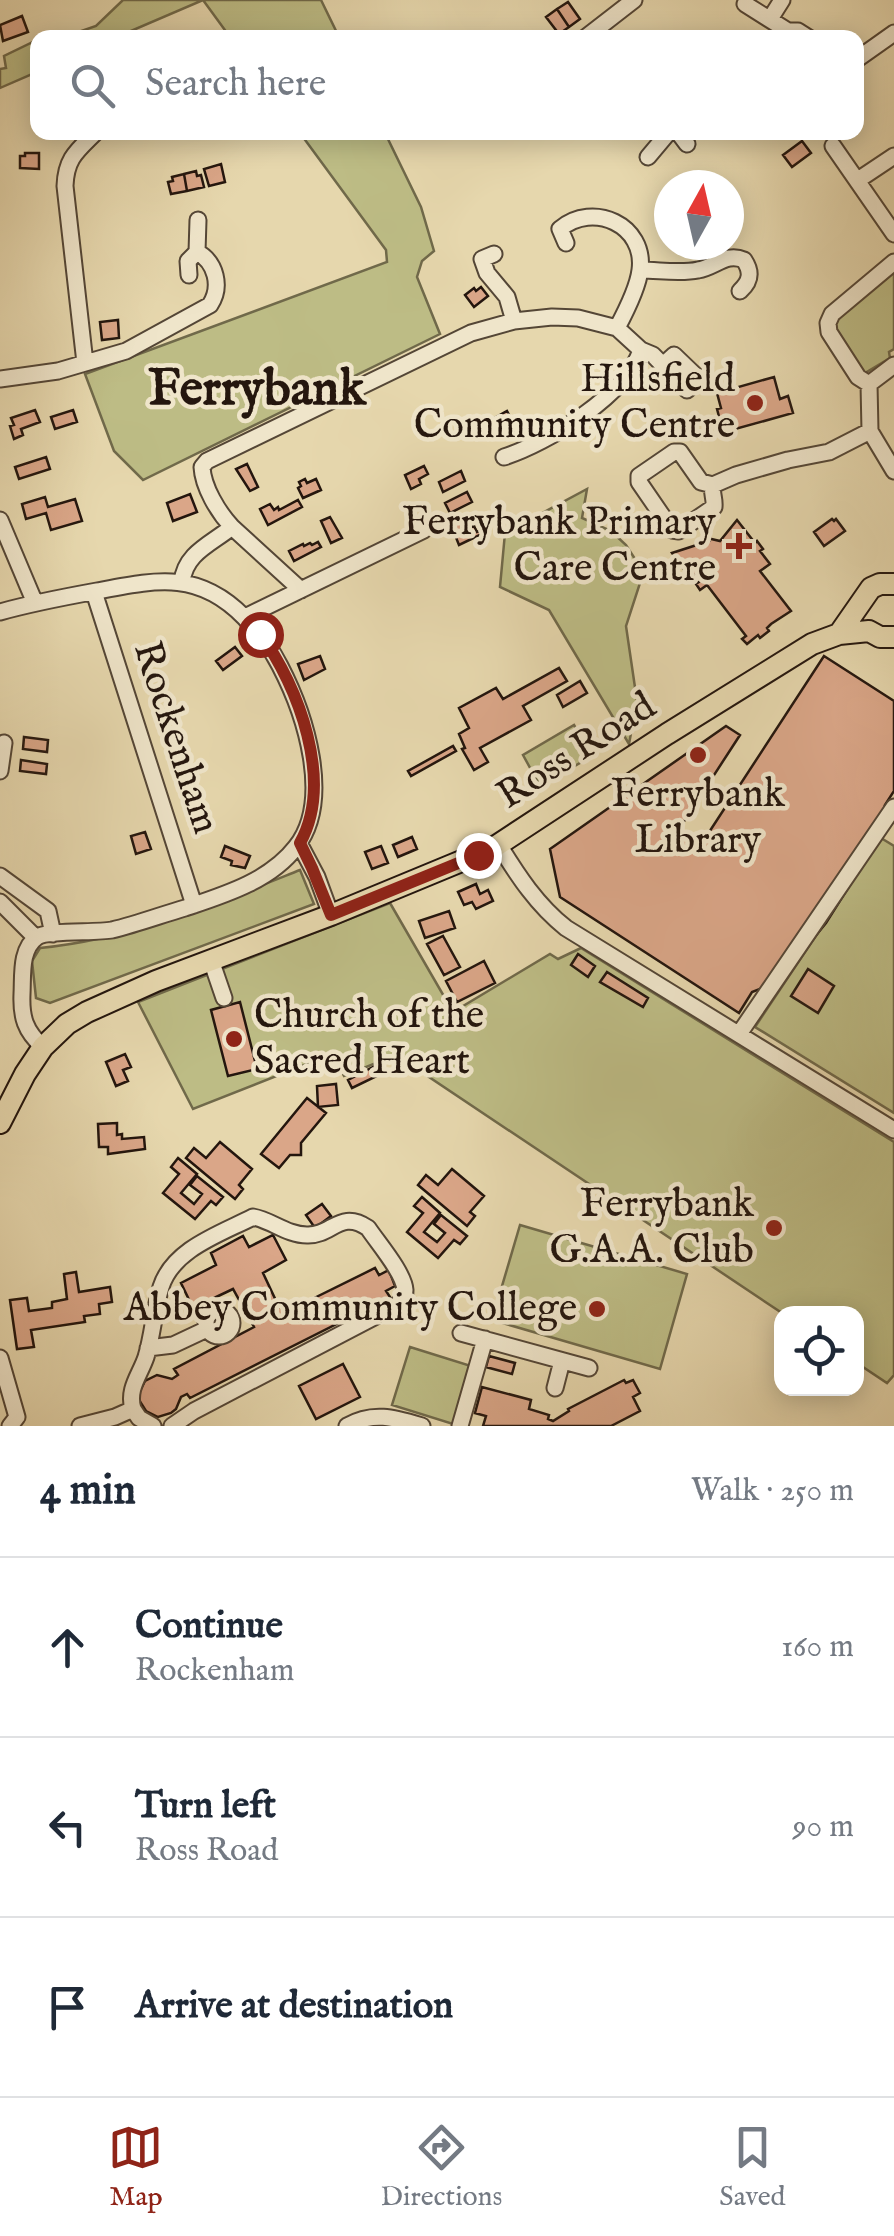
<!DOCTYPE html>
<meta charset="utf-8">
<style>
body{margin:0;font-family:"IM FELL English",serif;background:#f2f2f3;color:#1f2937}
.controls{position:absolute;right:30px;bottom:30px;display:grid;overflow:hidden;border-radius:20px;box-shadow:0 5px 25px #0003}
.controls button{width:90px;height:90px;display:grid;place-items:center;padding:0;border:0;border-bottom:2px solid #e0e1e3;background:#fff;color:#1f2937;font:50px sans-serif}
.compass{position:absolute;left:654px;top:170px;width:90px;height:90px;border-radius:50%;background:#fff;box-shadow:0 5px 25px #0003;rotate:8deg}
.stop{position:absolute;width:30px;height:30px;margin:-22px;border:8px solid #8f2418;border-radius:50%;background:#fff}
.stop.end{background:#8f2418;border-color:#fff;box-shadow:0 2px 10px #0008}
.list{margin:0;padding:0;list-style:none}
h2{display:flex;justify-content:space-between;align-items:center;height:130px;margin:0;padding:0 40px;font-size:42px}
h2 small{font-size:32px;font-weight:400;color:#747a83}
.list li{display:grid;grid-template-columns:65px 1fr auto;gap:30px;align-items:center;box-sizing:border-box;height:180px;padding:0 40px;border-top:2px solid #e0e1e3}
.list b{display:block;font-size:38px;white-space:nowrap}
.list p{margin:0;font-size:32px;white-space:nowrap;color:#747a83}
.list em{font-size:32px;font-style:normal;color:#747a83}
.icon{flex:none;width:55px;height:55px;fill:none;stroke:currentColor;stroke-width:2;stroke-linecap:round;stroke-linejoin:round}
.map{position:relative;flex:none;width:894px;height:1426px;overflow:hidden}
.search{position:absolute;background:#fff;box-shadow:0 5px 25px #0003;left:30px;right:30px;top:30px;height:110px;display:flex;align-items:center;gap:25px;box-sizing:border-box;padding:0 35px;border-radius:20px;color:#747a83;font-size:38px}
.sheet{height:670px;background:#fff}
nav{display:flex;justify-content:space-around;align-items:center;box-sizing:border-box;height:140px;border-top:2px solid #e0e1e3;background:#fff;font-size:28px;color:#747a83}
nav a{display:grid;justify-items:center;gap:5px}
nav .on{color:#8f2418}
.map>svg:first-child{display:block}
.green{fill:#bdbc85;stroke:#70694a;stroke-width:2.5}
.building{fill:#daa688;stroke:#24160e;stroke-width:2.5}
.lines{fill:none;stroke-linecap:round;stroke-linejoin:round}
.minor-casing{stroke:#544636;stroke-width:19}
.major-casing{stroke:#24160e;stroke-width:24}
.minor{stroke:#efe5ca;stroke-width:15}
.major{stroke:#e6d7ad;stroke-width:20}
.route{stroke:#8f2418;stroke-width:12}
.poi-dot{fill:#8f2418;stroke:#efe5ca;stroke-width:4}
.labels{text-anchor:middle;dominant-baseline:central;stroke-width:9;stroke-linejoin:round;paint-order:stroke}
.poi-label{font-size:40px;fill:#24160e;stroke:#efe5ca;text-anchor:end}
.street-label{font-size:40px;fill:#24160e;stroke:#efe5ca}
.district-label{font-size:50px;font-weight:bold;fill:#24160e;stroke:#efe5ca}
</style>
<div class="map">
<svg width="894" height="1426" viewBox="0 0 894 1426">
<rect width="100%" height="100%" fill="#e6d7ad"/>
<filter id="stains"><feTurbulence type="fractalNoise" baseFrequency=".002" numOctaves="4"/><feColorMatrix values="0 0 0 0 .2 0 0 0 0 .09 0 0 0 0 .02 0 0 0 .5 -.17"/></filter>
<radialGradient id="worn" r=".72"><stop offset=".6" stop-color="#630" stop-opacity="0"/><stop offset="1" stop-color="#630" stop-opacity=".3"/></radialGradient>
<path class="green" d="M123,0H321L339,37H230L203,0L117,37H64L96,26Z
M37,40V72L0,88V69L6,68L4,56Z
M300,133H385L421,207L434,251L422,261L417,277L440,334L143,480L114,451L85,374L387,262L386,250Z
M894,266V349L889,352L890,358L865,373L857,370L836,338L833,319Z
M587,489L582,518L611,531L626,545L637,562L641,580L626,626L637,701L629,744L549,610L500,587L505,533Z
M574,725L592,756L540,786L523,755Z
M881,838L894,846V1113L755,1027Z
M300,870L314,904L50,1003L36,998L32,961L40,948C132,939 215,904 300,870Z
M390,903L453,1012L550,954L558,959L581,948L894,1142V1375L887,1383L857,1363L856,1314L782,1313L396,1055L344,1076L332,1054L193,1109L138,1002Z
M520,1225L687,1274L660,1369L492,1320Z
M410,1347L471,1366L453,1424L392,1405Z"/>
<path class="building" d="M568,2L580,19L569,27L557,9Z
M557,9L569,27L559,34L546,17Z
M22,16L28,32L3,41L0,25Z
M802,141L811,153L792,167L783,155Z
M25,153H39V169L20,168V156H25Z
M221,164L225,182L209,186L204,169Z
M196,171L197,176L201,175L204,187L187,191L184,174Z
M184,174L187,191L171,194L168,182L173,181L172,177Z
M481,287L488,296L474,307L465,295L474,288L476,291Z
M118,320L119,338L102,340L100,322Z
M774,377L780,399L788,396L793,413L728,431L726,423L721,424L717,409L721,408L717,393Z
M35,410L40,422L21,429L23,435L14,439L10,426L14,425L11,418Z
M73,410L77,422L55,429L51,417Z
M507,411L518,431L511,435L507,426L498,431L491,420Z
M46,457L50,469L19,479L15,467Z
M247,464L258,487L250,491L236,469Z
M424,466L428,474L419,479L421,484L411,489L405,475Z
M461,471L465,481L443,492L439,482Z
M305,479L307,483L316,479L321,490L303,498L298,488L301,486L299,482Z
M467,492L472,502L450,513L445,503Z
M190,494L197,512L173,521L167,503Z
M45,497L48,507L75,499L82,521L51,530L46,513L26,519L22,504Z
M298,500L302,507L268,525L260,509L270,504L274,510L278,507L279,510Z
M475,513L476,517L482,515L484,519L457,534L453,524Z
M330,517L342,538L331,543L321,521Z
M832,519L834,521L836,519L845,531L824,546L814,532Z
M737,520L755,543L757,541L763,549L760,551L770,564L760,571L791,611L771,624L767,628L769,631L760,638L758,635L747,644L742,639L746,636L707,585L700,590L696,584L703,579L698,573L690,578L672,553L709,541L707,538L720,541Z
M474,526L477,532L482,530L484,533L459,545L455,535Z
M318,542L321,547L294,561L289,551L303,544L304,546L310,543L312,545Z
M235,647L242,656L223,670L216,661Z
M320,656L325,669L304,680L298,664Z
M824,656L894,701V791L885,805L887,806L855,877L826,923L809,944L770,985L752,992L739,1013L560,897L550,849L726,726L740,735L679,829L702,843Z
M559,668L567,681L523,706L531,720L480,748L488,762L474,770L462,749L465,748L459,734L469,728L459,708L496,688L503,699Z
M580,681L587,693L563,707L557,695Z
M24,737L48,740L47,752L23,749Z
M453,746L456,751L411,776L408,771Z
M21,760L47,764L46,774L20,771Z
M145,832L151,849L136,854L131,836Z
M412,837L417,849L398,857L393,845Z
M225,846L250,856L245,868L231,865L232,861L221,857Z
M381,846L388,863L372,869L365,852Z
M476,884L480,894L488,890L493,901L476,909L472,902L464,905L458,892Z
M449,911L455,928L425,938L419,921Z
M443,936L460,967L444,975L427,944Z
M578,954L595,966L588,977L571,965Z
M484,961L495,983L457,1002L446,981Z
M808,969L834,986L818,1013L791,996Z
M607,972L648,998L643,1007L600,982Z
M240,1002L257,1069L228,1076L211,1010Z
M125,1054L131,1067L123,1070L128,1081L116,1086L106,1062Z
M375,1066L379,1075L352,1088L348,1080Z
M336,1084L338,1105L318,1107L317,1086Z
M307,1098L326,1113L301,1143V1155H290L279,1168L261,1154Z
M117,1123V1135L122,1134V1139L144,1137L145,1149L108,1154V1147H99L98,1124Z
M220,1142L252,1169L239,1185L243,1189L235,1199L186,1158L194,1148L206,1158Z
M178,1158L197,1174L181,1193L194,1204L202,1194L190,1185L197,1176L223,1197L216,1205L211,1201L195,1219L163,1193L179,1174L171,1167Z
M452,1169L484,1196L470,1212L475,1216L467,1226L418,1185L426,1175L438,1185Z
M422,1197L440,1213L424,1232L437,1242L445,1233L434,1224L441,1215L467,1236L460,1244L454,1240L438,1258L407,1232L423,1213L414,1206Z
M322,1204L331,1216L315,1228L306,1215Z
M273,1235L286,1260L263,1273L279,1307L288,1303L292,1309L375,1268L379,1275L389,1270L395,1286L386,1291L390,1297L190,1398L187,1394L181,1397L176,1409L171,1413L158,1417L146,1411L139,1400V1393L145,1381L157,1375L172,1379L178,1375L174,1369L254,1327L233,1289L193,1308L181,1283L216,1265L211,1253L243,1236L249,1247Z
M76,1272L79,1292L110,1287L112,1302L99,1304L100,1314L84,1316L85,1322L31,1330L34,1347L17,1349L10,1300L27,1298L29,1311L52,1308V1302L67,1299L64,1274Z
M489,1356L515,1363L512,1374L486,1367Z
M343,1364L360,1397L316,1419L299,1386Z
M624,1380L626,1383L633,1380L640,1393L633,1397L640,1411L611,1426H483L486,1416L475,1413L482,1387L531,1400L529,1409L549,1415L548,1419L553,1421L569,1411L568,1409Z"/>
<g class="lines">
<g class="minor-casing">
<path id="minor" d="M745,4L788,31H798L809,38
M770,19L782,0
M585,38L634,0
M856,60L894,33
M678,132L687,144
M833,146L894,234
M648,157L669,132
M858,180L894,156
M566,243L560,229C593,201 646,225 640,270C638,287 625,313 617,328
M494,254L482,259L487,273L507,297L514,321
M641,270C659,270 680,274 698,270C716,267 726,252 744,260C752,272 751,281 740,291
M189,275L188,261L197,252
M85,363L65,186C66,158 77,151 96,132
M894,365L869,384L870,431L894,471
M0,379L58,371L126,351L210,305C222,287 216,262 197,252L198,220
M869,384L858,377L829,332L828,323L832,314L894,262
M504,457C548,443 626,395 641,350
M713,485L701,482L680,452H674L639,476V482L672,530L679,531L714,507C715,498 711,493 713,485L736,475L788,460L829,452L870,431
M0,520L35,603
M232,527L301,590
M182,582C185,553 211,544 232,527C218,512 203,487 202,467L207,461L471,333L514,321L552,317L578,318L617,328L641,350L653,355L687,390L699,379L674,355L663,365
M94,592L194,905
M0,612C32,603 64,597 97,591C156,580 198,570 244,617C259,632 271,648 280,666C305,714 333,800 296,847C270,881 224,895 185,908C161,915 137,924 112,930C95,933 47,930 37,937C20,949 23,975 22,994C21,1017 25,1031 43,1047
M245,617L424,530
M0,771L4,743
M299,843L317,877L331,915
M499,845C518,876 537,905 566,928L894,1130
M0,876L48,911L53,934
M0,902L36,938
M211,960L224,998
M739,1034L894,807
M206 1323a13 13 0 1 1 26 0a13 13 0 1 1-26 0Z
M461,1333L589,1368
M148,1348L173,1345L207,1329
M0,1358L17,1417L10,1426
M555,1388L562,1361
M133,1409L139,1418L153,1426
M80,1426L115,1417L133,1409C127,1389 140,1375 146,1357C153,1334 154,1310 161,1287C173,1249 220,1234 253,1217C271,1220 287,1235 307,1235C332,1236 340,1209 368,1228C378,1243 404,1273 405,1290C405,1298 403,1299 397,1305L194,1411L172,1426
M347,1426C373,1411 395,1418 422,1426
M460,1426L485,1339"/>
</g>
<g class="major-casing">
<path id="major" d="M839,634L871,588L880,584H894
M0,1123L25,1074L43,1047L67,1024L87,1012L156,981L331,915L493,848L667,734L812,644L839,634L869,631L880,637H894"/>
</g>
<use href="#minor" class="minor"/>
<use href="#major" class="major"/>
</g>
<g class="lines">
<path class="route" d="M260,634C299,686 334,782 300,843L312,868L331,915L478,855"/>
</g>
<g class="poi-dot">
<circle cx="755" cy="403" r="10"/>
<path d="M734 531h10v10h10v10h-10v10h-10v-10h-10v-10h10z"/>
<circle cx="698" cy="755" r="10"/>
<circle cx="234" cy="1039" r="10"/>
<circle cx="774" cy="1228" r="10"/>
<circle cx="597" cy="1309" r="10"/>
</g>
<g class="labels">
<g class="poi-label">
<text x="735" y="380">Hillsfield<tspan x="735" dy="46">Community Centre</tspan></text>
<text x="716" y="523">Ferrybank Primary<tspan x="716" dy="46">Care Centre</tspan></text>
<text x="698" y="795" text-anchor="middle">Ferrybank<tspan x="698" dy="46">Library</tspan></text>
<text x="254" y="1016" text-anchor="start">Church of the<tspan x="254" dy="46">Sacred Heart</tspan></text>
<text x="754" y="1205">Ferrybank<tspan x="754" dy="46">G.A.A. Club</tspan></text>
<text x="577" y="1309">Abbey Community College</text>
</g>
<g class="street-label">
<text transform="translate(175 738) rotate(72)">Rockenham</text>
<text transform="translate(577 752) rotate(-33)">Ross Road</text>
</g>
<g class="district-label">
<text x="257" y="390">Ferrybank</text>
</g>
</g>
<rect width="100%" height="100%" filter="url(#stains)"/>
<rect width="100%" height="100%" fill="url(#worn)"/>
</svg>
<div class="controls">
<button><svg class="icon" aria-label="locate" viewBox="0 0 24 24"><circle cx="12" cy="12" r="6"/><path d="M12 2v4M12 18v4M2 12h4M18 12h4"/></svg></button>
</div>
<svg class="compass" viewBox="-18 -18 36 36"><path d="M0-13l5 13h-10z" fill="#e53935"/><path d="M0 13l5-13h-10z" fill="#747a83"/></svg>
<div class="stop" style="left:260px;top:634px"></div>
<div class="stop end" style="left:478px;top:855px"></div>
<div class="search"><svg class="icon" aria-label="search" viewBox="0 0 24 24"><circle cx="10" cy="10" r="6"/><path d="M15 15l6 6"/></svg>Search here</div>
</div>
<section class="sheet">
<h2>4 min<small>Walk · 250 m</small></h2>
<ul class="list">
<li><svg class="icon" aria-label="ahead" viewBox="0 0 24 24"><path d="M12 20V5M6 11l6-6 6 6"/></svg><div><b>Continue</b><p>Rockenham</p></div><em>160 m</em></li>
<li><svg class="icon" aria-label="left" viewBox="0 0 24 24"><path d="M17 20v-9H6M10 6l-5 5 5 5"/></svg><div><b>Turn left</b><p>Ross Road</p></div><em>90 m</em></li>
<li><svg class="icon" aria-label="arrive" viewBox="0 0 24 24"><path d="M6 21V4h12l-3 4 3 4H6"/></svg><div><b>Arrive at destination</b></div></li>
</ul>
</section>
<nav>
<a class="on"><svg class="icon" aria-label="map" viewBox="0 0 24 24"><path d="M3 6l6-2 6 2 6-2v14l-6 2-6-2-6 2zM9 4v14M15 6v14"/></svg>Map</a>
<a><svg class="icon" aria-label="directions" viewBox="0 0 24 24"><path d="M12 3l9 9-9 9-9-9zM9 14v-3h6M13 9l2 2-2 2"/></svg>Directions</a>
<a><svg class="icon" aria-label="saved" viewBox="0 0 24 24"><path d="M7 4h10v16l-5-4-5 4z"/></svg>Saved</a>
</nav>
